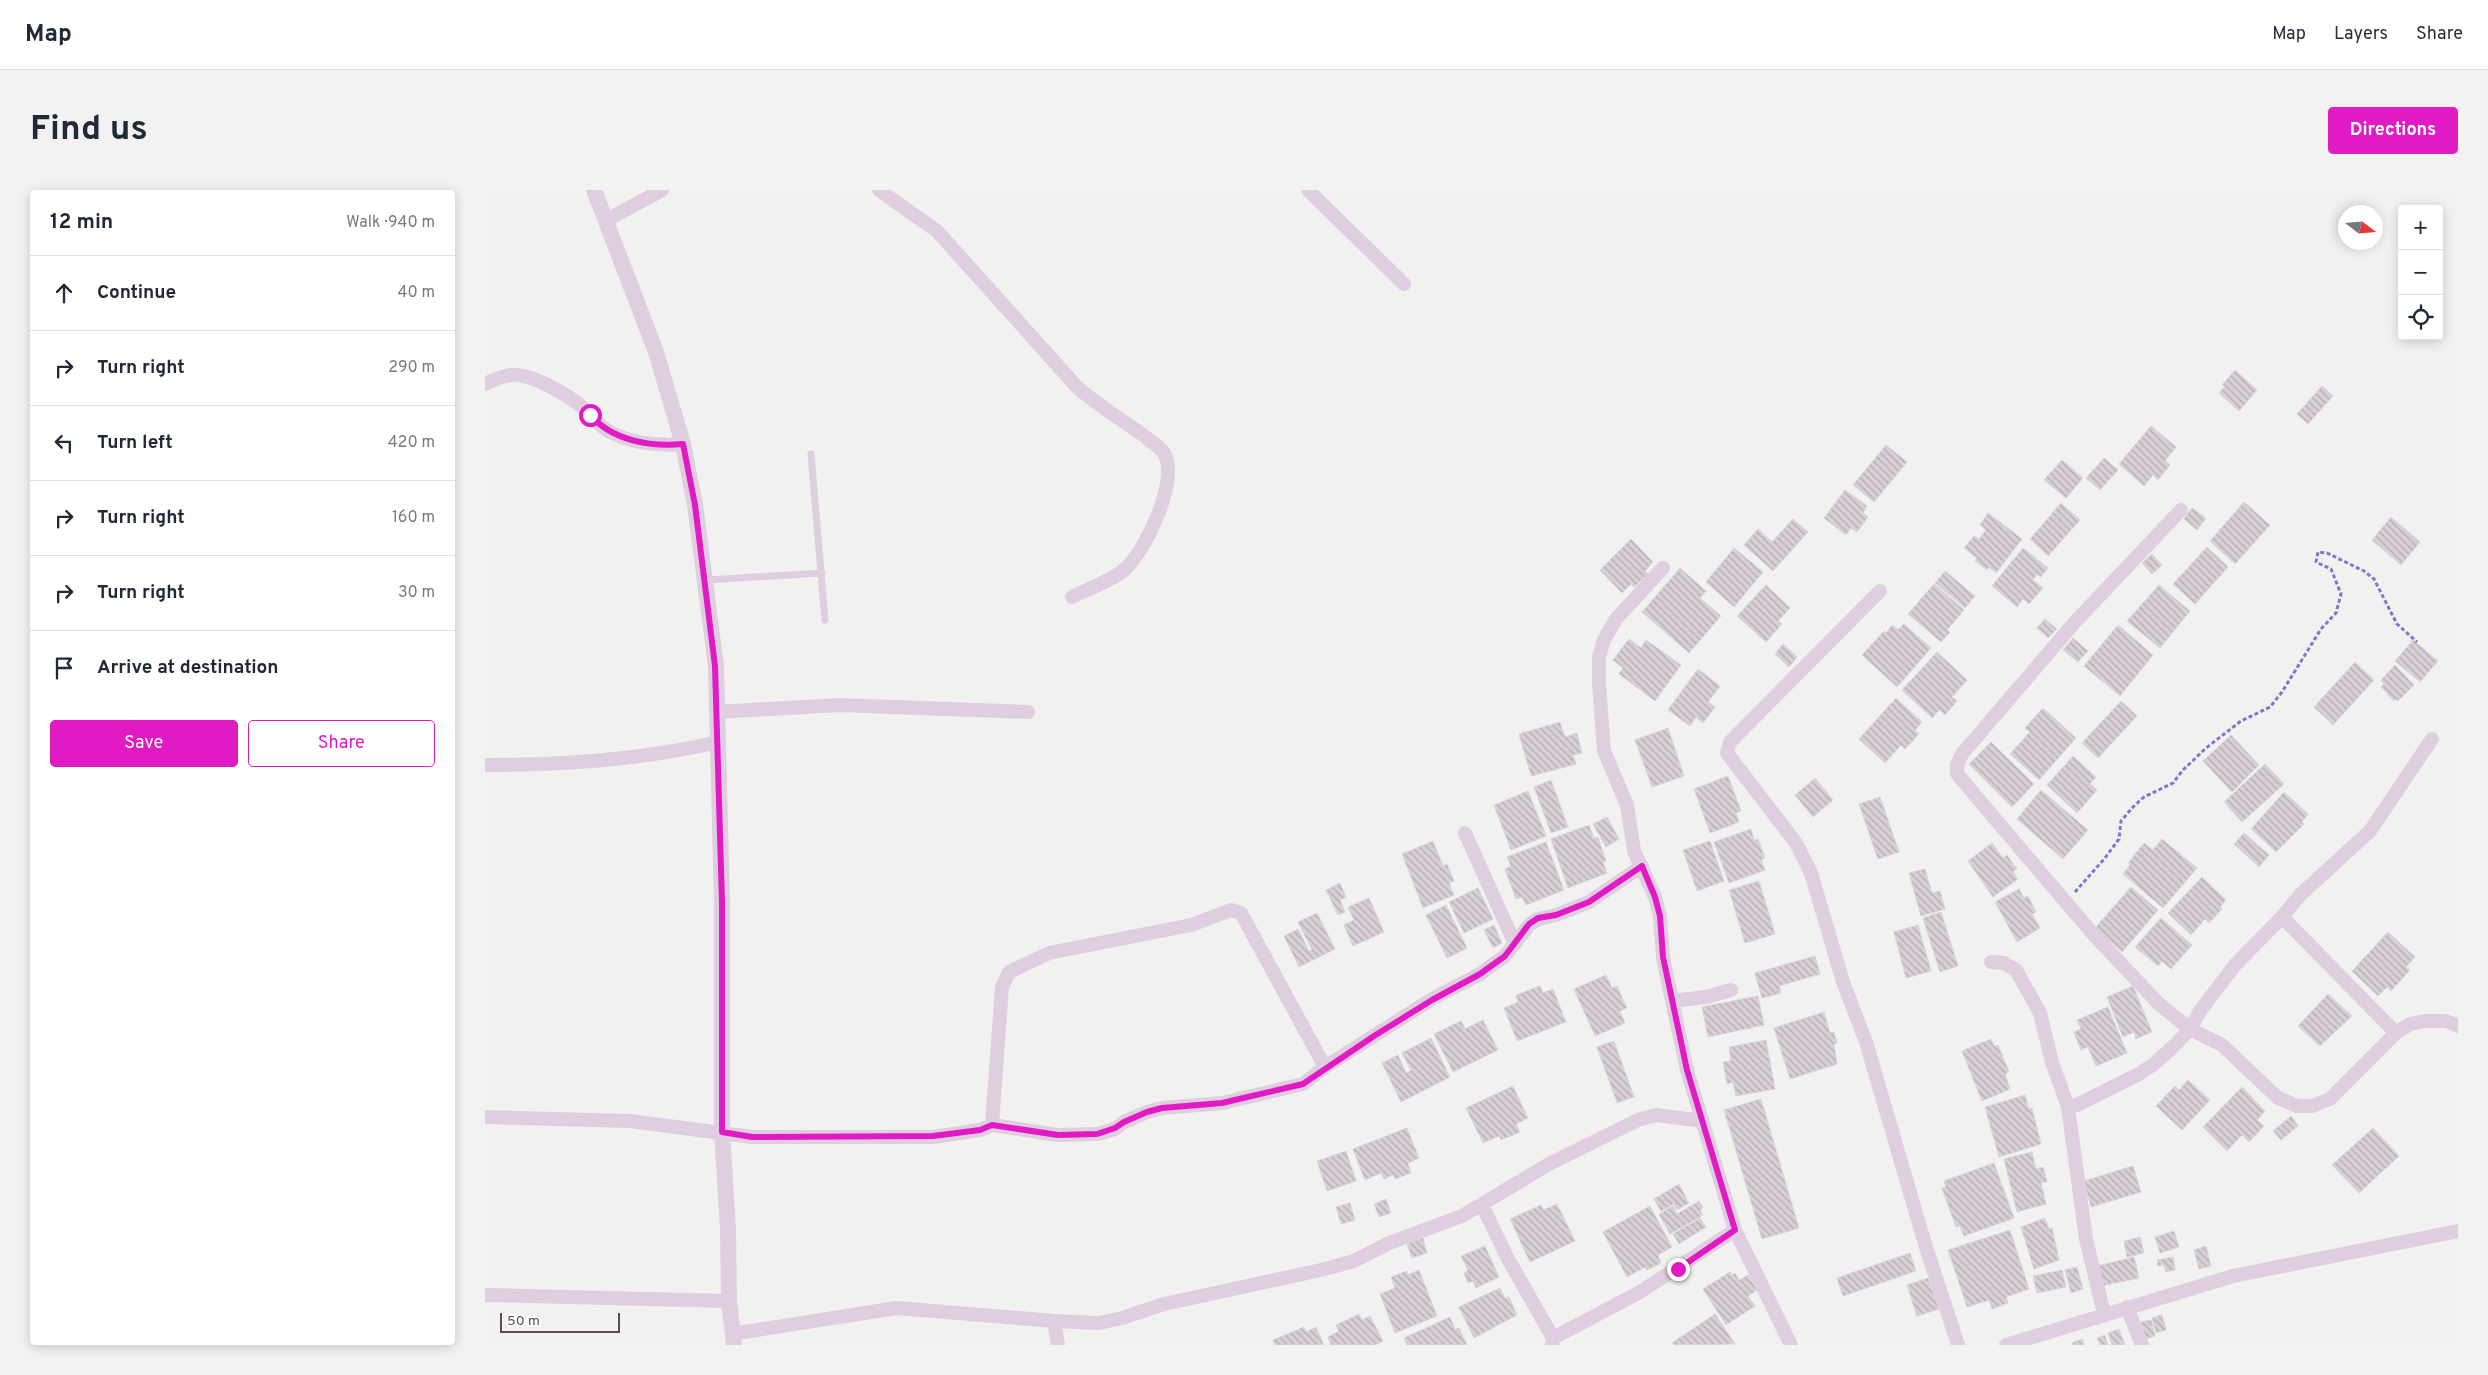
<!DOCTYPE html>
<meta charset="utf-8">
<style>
body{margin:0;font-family:Overpass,sans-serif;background:#f2f2f3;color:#1f2937}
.controls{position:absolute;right:15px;top:15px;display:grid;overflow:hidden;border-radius:5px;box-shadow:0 2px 12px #0003}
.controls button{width:45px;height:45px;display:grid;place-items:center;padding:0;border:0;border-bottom:1px solid #e0e1e3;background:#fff;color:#1f2937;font:25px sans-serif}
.compass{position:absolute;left:1853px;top:15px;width:45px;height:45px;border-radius:50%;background:#fff;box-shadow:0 2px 12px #0003;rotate:106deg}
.scale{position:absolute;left:15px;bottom:12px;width:120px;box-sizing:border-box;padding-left:5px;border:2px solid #5d485c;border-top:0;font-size:14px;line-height:18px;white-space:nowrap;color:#5d485c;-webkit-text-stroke:4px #fff;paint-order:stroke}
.stop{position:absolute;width:15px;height:15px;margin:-11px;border:4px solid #e11bc3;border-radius:50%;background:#fff}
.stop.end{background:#e11bc3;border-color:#fff;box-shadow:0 1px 5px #0008}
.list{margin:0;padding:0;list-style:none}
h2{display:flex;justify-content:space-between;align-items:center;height:65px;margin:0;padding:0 20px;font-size:21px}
h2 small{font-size:16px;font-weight:400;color:#747a83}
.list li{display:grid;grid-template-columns:32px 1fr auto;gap:15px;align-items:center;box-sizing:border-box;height:75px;padding:0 20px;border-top:1px solid #e0e1e3}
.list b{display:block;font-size:19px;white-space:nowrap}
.list em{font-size:16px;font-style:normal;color:#747a83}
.actions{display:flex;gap:10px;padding:15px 20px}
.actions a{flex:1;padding:11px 0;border:1px solid #e11bc3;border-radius:5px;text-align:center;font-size:18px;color:#e11bc3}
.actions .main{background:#e11bc3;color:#fff}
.icon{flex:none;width:28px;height:28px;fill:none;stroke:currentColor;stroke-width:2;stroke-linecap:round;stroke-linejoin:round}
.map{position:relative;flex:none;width:1973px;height:1155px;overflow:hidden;border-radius:5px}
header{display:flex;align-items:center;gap:30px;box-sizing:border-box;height:70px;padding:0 25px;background:#fff;border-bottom:1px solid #e0e1e3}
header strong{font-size:24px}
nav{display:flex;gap:28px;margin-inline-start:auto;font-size:18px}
.intro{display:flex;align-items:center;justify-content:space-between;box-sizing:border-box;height:120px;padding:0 30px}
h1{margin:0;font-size:35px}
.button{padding:12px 22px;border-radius:5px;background:#e11bc3;color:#fff;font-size:18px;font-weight:700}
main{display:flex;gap:30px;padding:0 30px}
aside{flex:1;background:#fff;border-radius:5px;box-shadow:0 2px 12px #0003}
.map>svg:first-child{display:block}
.building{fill:url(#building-back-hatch);stroke:#dbd4d9}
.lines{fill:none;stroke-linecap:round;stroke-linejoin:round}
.path{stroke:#7f77cd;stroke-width:3;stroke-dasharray:4 2.5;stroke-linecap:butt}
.service{stroke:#dfcedf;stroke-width:7}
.minor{stroke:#dfcedf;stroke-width:14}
.tertiary{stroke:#dfcedf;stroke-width:16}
.route{stroke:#e11bc3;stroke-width:6}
</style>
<header>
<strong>Map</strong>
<nav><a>Map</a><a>Layers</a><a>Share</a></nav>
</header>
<div class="intro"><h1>Find us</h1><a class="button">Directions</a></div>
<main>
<aside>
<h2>12 min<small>Walk · 940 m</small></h2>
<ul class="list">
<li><svg class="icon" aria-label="ahead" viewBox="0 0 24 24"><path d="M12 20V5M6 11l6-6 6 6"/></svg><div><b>Continue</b></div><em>40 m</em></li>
<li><svg class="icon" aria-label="right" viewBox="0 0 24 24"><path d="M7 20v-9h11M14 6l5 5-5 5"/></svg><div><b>Turn right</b></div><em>290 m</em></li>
<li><svg class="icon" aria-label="left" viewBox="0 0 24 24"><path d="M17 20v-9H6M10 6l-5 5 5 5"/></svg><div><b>Turn left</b></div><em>420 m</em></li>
<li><svg class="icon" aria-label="right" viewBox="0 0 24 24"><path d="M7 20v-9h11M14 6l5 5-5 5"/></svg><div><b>Turn right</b></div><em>160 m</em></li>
<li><svg class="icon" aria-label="right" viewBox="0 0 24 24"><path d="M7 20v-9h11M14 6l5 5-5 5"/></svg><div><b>Turn right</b></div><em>30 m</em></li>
<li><svg class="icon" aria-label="arrive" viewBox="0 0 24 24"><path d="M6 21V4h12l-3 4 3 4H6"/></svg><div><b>Arrive at destination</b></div></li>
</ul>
<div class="actions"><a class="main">Save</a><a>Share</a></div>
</aside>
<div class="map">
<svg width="1973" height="1155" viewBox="0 0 1973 1155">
<defs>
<pattern id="building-back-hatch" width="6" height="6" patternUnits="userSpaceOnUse" patternTransform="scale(1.25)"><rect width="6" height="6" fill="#d7cfd5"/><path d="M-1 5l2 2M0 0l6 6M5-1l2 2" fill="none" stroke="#b2aab0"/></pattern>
</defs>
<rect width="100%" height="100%" fill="#f1f2f0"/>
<path class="building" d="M1750,180L1772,200L1754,221L1734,203L1740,196L1737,195Z
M1837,196L1848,206L1823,234L1812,224Z
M1666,236L1691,257L1680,271L1685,275L1673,290L1668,285L1659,296L1634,274Z
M1401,255L1422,272L1389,312L1368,295Z
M1619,268L1633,280L1615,300L1601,288Z
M1577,270L1598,288L1581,308L1559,290Z
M1360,300L1382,316L1378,323L1383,327L1372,342L1366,338L1361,345L1339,328Z
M1759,312L1785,335L1750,374L1725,351Z
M1576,313L1595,330L1563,366L1545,349Z
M1707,318L1721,328L1712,340L1699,329Z
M1503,323L1537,349L1511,383L1504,377L1502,380L1490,371L1492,368L1479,358L1489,346L1494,349L1501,340L1495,335Z
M1906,327L1935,352L1916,375L1887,350Z
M1308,329L1323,342L1288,381L1259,355L1273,339L1287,352Z
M1146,349L1168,372L1160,381L1163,384L1149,397L1146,394L1137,403L1115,380Z
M1722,357L1743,377L1710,414L1688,394Z
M1249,358L1278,382L1249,417L1221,392Z
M1538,358L1563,378L1556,387L1552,384L1548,390L1558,398L1544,414L1538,409L1532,417L1507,396Z
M1667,364L1677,375L1667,384L1657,373Z
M1195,378L1221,401L1215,408L1236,426L1204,463L1157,422Z
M1460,381L1490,406L1480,418L1450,393Z
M1449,394L1479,420L1462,440L1465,442L1456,452L1423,424Z
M1281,395L1305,418L1293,431L1297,434L1281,452L1252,426Z
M1674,395L1705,421L1675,458L1642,431Z
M1560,429L1572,439L1563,448L1552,438Z
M1419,434L1446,458L1412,497L1377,465L1399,441L1401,443L1407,435L1413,440Z
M1633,435L1668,465L1635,506L1599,476Z
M1588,448L1603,461L1593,472L1578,460Z
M1144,449L1156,458L1161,450L1196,475L1170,511L1134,484L1138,478L1128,470Z
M1928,450L1953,471L1935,492L1910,471Z
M1298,454L1312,467L1304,477L1290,464Z
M1452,462L1482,490L1467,507L1472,511L1460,525L1454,520L1447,528L1417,500Z
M1870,472L1889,490L1848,535L1829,517Z
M1910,475L1929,495L1913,511L1911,509L1909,511L1896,497L1899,494L1896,490Z
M1213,479L1235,496L1223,512L1230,517L1218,533L1211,527L1205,536L1183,520Z
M1411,508L1437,532L1430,540L1434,544L1420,559L1416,555L1400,573L1374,549Z
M1636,511L1652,526L1613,568L1597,553Z
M1558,518L1591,548L1554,590L1525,564L1545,542L1540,538Z
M1075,532L1080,547L1092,543L1097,563L1088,565L1091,574L1046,586L1034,544Z
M1183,538L1199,586L1167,597L1150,550Z
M1746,545L1774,575L1747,602L1718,571Z
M1506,552L1549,594L1527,617L1484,574Z
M1588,566L1611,587L1605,594L1612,600L1592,623L1562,595Z
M1780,574L1799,594L1757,632L1739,612Z
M1243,586L1256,621L1251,623L1254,632L1225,643L1209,599Z
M1330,588L1348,610L1328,627L1310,605Z
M1066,590L1083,637L1066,643L1049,597Z
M1556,600L1603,640L1578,669L1532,629Z
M1043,601L1061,646L1026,660L1009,615Z
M1799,602L1823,624L1817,632L1819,634L1791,662L1766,639Z
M1395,607L1414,662L1393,669L1374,614Z
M1122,627L1134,649L1121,657L1108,634Z
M1104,635L1109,648L1113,647L1121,671L1118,672L1122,683L1083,698L1066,649Z
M1266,639L1269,650L1273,649L1280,668L1276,670L1280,680L1244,693L1229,652Z
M1759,643L1784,665L1774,677L1749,654Z
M1677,649L1712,678L1678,718L1638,684L1645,675L1643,673L1659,653L1668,660Z
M948,651L958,676L962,674L969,691L964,693L969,705L938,718L917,664Z
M1225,651L1239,691L1212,701L1198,660Z
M1061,652L1079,700L1041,715L1037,707L1031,709L1020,679L1026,676L1022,667Z
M1507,653L1518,668L1522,665L1532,679L1528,682L1533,689L1508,707L1483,671Z
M1440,679L1447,703L1455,701L1460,719L1436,726L1424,683Z
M1717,687L1741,710L1735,717L1737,719L1724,733L1720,729L1706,745L1683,723Z
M1274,691L1290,744L1260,753L1244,700Z
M855,693L861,707L855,710L860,722L853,725L841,700Z
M1646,697L1673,720L1637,762L1610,738Z
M993,698L1008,729L979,743L964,712Z
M1534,699L1539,708L1543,706L1551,722L1547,724L1555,738L1532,752L1510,712Z
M884,708L899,742L868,756L859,735L869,730L863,717Z
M961,715L982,758L962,768L941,725Z
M1456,722L1473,776L1455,782L1438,728Z
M832,723L850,759L814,777L799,746L813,739L824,761L827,760L813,732Z
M1676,728L1707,755L1686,779L1677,771L1673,776L1650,757Z
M1009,735L1017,753L1008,758L999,740Z
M1433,735L1446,781L1421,788L1409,742Z
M1903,742L1930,767L1921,777L1925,780L1906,801L1902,797L1893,806L1867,781Z
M1330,766L1335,784L1294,796L1296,803L1277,808L1270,783Z
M1121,785L1127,798L1132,796L1142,818L1135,821L1140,833L1110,846L1089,799Z
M1055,796L1058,803L1068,799L1081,832L1032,851L1019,818L1033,812L1031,805Z
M1648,796L1667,842L1651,849L1649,842L1638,847L1622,807Z
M1843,804L1867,826L1835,856L1813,836Z
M1273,806L1279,835L1223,847L1217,817Z
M1623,817L1642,863L1611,876L1603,857L1596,860L1589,842L1596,839L1592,830Z
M1339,822L1345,843L1349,842L1352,853L1349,854L1352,874L1305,889L1289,838Z
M998,830L1013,860L968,882L949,844L976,831L980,839Z
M946,848L965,887L916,912L897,873L913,865L921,883L926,880L917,863Z
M1506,849L1509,856L1513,855L1524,882L1520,884L1525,899L1497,911L1477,861Z
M1281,850L1290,899L1251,906L1248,892L1242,894L1238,872L1246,871L1244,857Z
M1129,851L1149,907L1132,913L1112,857Z
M1703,890L1725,910L1697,940L1671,916L1690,896L1694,900Z
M1028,896L1043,928L1031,934L1035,942L1016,950L1014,946L998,953L981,918Z
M1757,897L1780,921L1772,930L1779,936L1764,952L1757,945L1742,961L1718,937Z
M1540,905L1544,919L1547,918L1556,954L1514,967L1500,917Z
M1276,909L1314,1038L1277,1049L1239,920Z
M1806,926L1813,936L1796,950L1788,941Z
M922,938L934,968L923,973L926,983L910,989L908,985L899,989L896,983L880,990L868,959Z
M1888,938L1914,966L1874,1003L1847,975Z
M861,961L871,991L842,1001L832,971Z
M1547,962L1551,979L1558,977L1562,992L1556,993L1561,1014L1532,1022L1519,969Z
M1509,973L1529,1028L1479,1046L1475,1036L1471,1037L1457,998L1461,997L1459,991Z
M1648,976L1656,1002L1606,1017L1599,991Z
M1194,994L1204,1013L1192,1020L1189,1014L1176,1021L1169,1009Z
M901,1009L906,1023L894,1027L889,1014Z
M1214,1011L1218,1018L1215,1020L1218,1025L1185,1044L1174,1024L1188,1016L1192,1024Z
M865,1013L870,1030L856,1034L851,1017Z
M1072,1014L1090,1051L1045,1072L1025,1029L1056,1015L1058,1020Z
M1165,1016L1187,1057L1173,1065L1176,1073L1162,1080L1160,1077L1142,1087L1118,1042Z
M1215,1028L1221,1037L1194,1054L1188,1044Z
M1560,1028L1564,1039L1567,1038L1574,1070L1549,1079L1536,1037Z
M1525,1040L1544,1099L1521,1107L1523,1113L1507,1119L1504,1110L1482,1117L1463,1060Z
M1689,1041L1694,1057L1675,1063L1670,1047Z
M1655,1047L1659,1063L1642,1067L1639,1051Z
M938,1048L942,1063L927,1068L922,1054Z
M1000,1056L1014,1087L991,1098L988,1091L983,1093L979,1083L983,1080L976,1066Z
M1721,1056L1726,1076L1714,1079L1709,1060Z
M1425,1063L1431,1081L1358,1106L1352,1088Z
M1649,1067L1654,1088L1616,1096L1612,1076Z
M1688,1067L1690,1080L1681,1082L1679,1075L1673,1076L1672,1070Z
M1592,1077L1598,1099L1586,1103L1580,1080Z
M934,1080L952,1126L910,1143L895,1104L910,1098L906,1087L922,1081L923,1085Z
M1577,1080L1581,1097L1552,1103L1548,1086Z
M1245,1082L1247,1085L1250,1083L1254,1090L1263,1085L1272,1100L1263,1106L1270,1116L1241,1135L1218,1099Z
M1443,1088L1454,1119L1432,1126L1422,1095Z
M1015,1098L1020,1108L1024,1107L1032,1125L989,1148L974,1117Z
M874,1124L877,1130L885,1126L898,1151L890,1155H846L843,1147L854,1141L851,1135Z
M1230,1124L1250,1154L1189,1155L1187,1153Z
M1677,1125L1681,1140L1671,1143L1667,1128Z
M965,1127L970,1139L974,1138L982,1155H922L919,1148Z
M1666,1130L1670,1146L1660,1149L1656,1132Z
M819,1137L821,1142L831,1137L839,1155H790L788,1150Z
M1634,1139L1640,1155H1627L1623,1143Z
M1620,1145L1623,1155H1615L1612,1148Z
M1598,1149L1599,1155H1588V1152Z"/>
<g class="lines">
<path class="path" d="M1590,702L1620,668L1634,649L1636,631L1649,616L1659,607L1688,593L1698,580L1721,558L1756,531L1785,517L1797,502L1836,439L1851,423L1856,404L1846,379L1831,372L1833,362L1842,363L1879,381L1889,389L1912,434L1932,452"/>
<path class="service" d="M326,264L340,430
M221,390L337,383"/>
<path class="minor" d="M394,0L452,41L591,196C613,216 638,230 662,248C667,253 676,257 679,263C695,289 660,363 638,381C623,392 603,399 587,407
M823,0L919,94
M122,30L177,0
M0,194C8,190 17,186 26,185C45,183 84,205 98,218C108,227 114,237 127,243C150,254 174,256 198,254
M1696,320L1590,432L1477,564L1472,575V584L1608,744L1674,814L1705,839L1737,855L1793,908L1812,916H1827L1845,909L1911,843L1925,834L1940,831H1961L1973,836
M1178,378L1131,429L1119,450L1114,467V494L1119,561L1142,615L1149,661L1170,707L1175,726L1178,767L1187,811L1221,807L1246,800
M1395,401L1245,552L1242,563L1311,653L1326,683L1358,792L1381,852L1440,1054L1473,1155
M231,522L354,515L543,522
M0,575C78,575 157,570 233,552
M980,643L1030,754
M1797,727L1911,843
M1506,772L1519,773L1531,780L1555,823L1567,872L1583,917L1601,1049L1619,1124
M1187,811L1202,880L1250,1040L1306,1155
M1583,917L1592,915L1654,884L1669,874L1689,856L1705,839L1715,821L1750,775L1797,727L1815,705L1885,641L1947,549
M0,927L145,931L267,947H448L495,940L507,935L573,945L613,944L630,939L639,932L662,922L677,918L737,913L818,894L840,877L947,809L995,784L1020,766L1045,734L1053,729L1071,725L1104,712L1157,676
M507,935L517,797L524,782L564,763L706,735L746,720L756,723L840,877
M997,1015L1022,1067L1068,1148L1067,1155
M0,1105L244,1111
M1642,1117L1657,1155
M569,1131L573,1155
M247,1144L411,1118L569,1131L614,1133L637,1128L679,1114L836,1080L869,1071L904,1053L977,1026L1064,974L1153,930L1171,925L1218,931
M1068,1148L1155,1102L1250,1040
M1521,1155L1748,1086L1973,1041"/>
<path class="tertiary" d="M109,0L171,162L198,254L210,315L231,476L237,713V941L243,1039L244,1111L249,1155"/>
</g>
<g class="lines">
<path class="route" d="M105,225C128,251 165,257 198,254L210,315L230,476L237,712V942L267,947L448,946L495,940L507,935L573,945L612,944L630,938L639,932L662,922L677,918L737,913L818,894L889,846L947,810L995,784L1020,766L1044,734L1053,728L1071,725L1104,712L1157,676L1170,707L1175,726L1178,767L1202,880L1250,1040L1193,1079"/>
</g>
</svg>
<div class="controls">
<button>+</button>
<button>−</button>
<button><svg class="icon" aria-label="locate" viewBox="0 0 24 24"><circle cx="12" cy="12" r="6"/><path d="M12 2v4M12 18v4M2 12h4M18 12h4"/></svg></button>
</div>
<svg class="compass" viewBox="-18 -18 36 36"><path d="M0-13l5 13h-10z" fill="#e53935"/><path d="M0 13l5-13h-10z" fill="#747a83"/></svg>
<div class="scale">50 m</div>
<div class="stop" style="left:105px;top:225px"></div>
<div class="stop end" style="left:1193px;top:1079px"></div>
</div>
</main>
